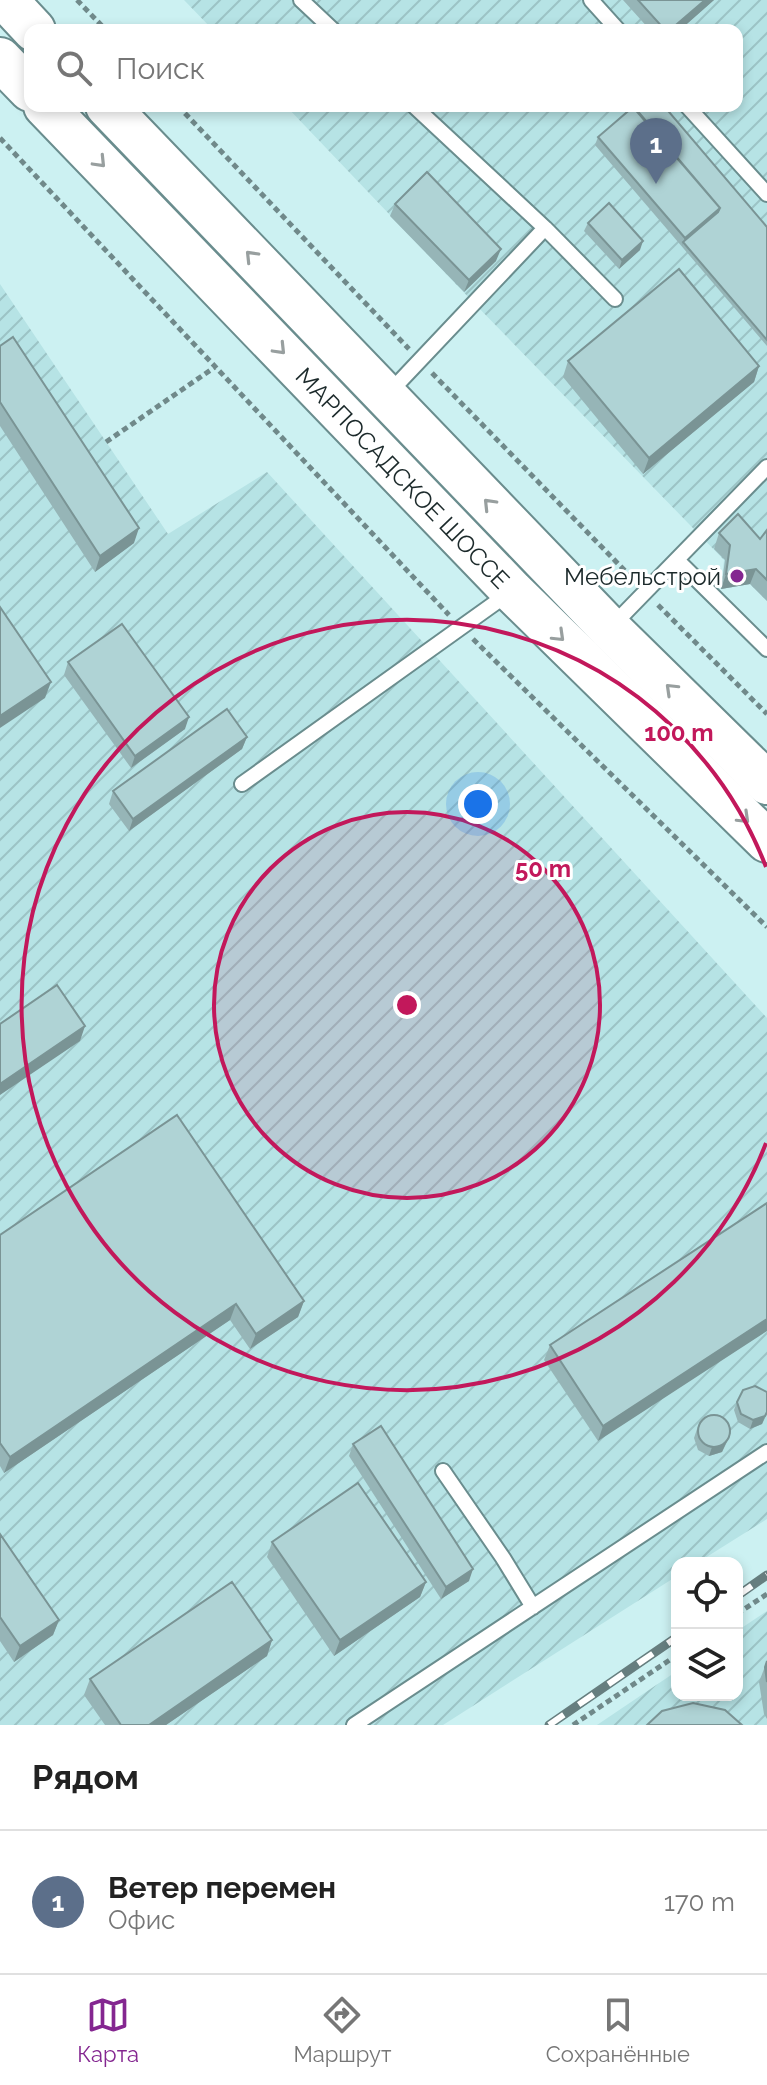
<!DOCTYPE html>
<html lang="ru">
<meta charset="utf-8">
<style>
body{margin:0;font-family:Raleway,sans-serif;background:#f2f2f2;color:#222}
.controls{position:absolute;right:24px;bottom:24px;display:grid;overflow:hidden;border-radius:16px;box-shadow:0 4px 12px #0003}
.controls button{width:72px;height:72px;display:grid;place-items:center;padding:0;border:0;border-bottom:2px solid #e0e0e0;background:#fff;color:#222;font:40px sans-serif}
.you{position:absolute;left:478px;top:804px;width:28px;height:28px;margin:-20px;border:6px solid #fff;border-radius:50%;background:#1a73e8;box-shadow:0 0 0 12px #1a73e833}
.badge{display:grid;place-items:center;width:52px;height:52px;border-radius:50%;background:#842690;color:#fff;font-size:26px;font-weight:700}
.pin{position:absolute;translate:-50% -66px;filter:drop-shadow(0 2px 4px #0008)}
.pin::after{content:'';position:absolute;top:42px;width:28px;height:24px;background:inherit;clip-path:polygon(0 0,100% 0,50% 100%)}
.list{margin:0;padding:0;list-style:none}
h2{display:flex;justify-content:space-between;align-items:center;height:104px;margin:0;padding:0 32px;font-size:34px}
h2 small{font-size:26px;font-weight:400;color:#767676}
.list li{display:grid;grid-template-columns:52px 1fr auto;gap:24px;align-items:center;box-sizing:border-box;height:144px;padding:0 32px;border-top:2px solid #e0e0e0}
.list b{display:block;font-size:30px;white-space:nowrap}
.list p{margin:0;font-size:26px;white-space:nowrap;color:#767676}
.list em{font-size:26px;font-style:normal;color:#767676}
.icon{flex:none;width:44px;height:44px;fill:none;stroke:currentColor;stroke-width:2;stroke-linecap:round;stroke-linejoin:round}
.map{position:relative;flex:none;width:767px;height:1725px;overflow:hidden}
.search{position:absolute;background:#fff;box-shadow:0 4px 12px #0003;left:24px;right:24px;top:24px;height:88px;display:flex;align-items:center;gap:20px;box-sizing:border-box;padding:0 28px;border-radius:16px;color:#767676;font-size:30px}
.sheet{height:248px;background:#fff}
nav{display:flex;justify-content:space-around;align-items:center;box-sizing:border-box;height:112px;border-top:2px solid #e0e0e0;background:#fff;font-size:22px;color:#767676}
nav a{display:grid;justify-items:center;gap:4px}
nav .on{color:#842690}
.map>svg:first-child{display:block}
.industrial{fill:url(#industrial-furrows)}
.lines{fill:none;stroke-linecap:round;stroke-linejoin:round}
.lane-casing{stroke:#6a8d8e;stroke-width:18}
.primary-casing{stroke:#6a8d8e;stroke-width:46}
.path{stroke:#70898a;stroke-width:5;stroke-dasharray:6 4;stroke-linecap:butt}
.lane{stroke:#fff;stroke-width:14}
.primary{stroke:#fff;stroke-width:42}
.rail-casing{stroke:#667e7f;stroke-width:9}
.rail{stroke:#fff;stroke-width:6;stroke-dasharray:18;stroke-linecap:butt}
.wall{fill:#96b5b7}
.shaded-wall{fill:#7a9495}
.building{fill:#afd3d5;stroke:#7a9495;stroke-width:2}
.oneway{stroke:#989f9f}
.ring{fill:none;stroke:#c2185b;stroke-width:4}
.poi-dot{fill:#842690;stroke:#fff;stroke-width:3}
.labels{text-anchor:middle;dominant-baseline:central;stroke-width:6;stroke-linejoin:round;paint-order:stroke}
.street-label{font-size:24px;fill:#1b292a;stroke:#fff}
.poi-label{font-size:24px;fill:#1b292a;stroke:#fff;text-anchor:end}
.centre{fill:#c2185b;stroke:#fff;stroke-width:4}
.ring-label{font-size:24px;text-anchor:middle;font-weight:bold;fill:#c2185b;stroke:#fff;stroke-width:6;stroke-linejoin:round;paint-order:stroke}
</style>
<div class="map">
<svg width="767" height="1725" viewBox="0 0 767 1725">
<defs>
<pattern id="industrial-furrows" width="10" height="10" patternUnits="userSpaceOnUse" patternTransform="scale(2)"><rect width="10" height="10" fill="#b6e3e5"/><path d="M-1 1l2-2M0 10L10 0M9 11l2-2" fill="none" stroke="#9cc3c5"/></pattern>
</defs>
<rect width="100%" height="100%" fill="#ccf1f2"/>
<path class="industrial" d="M184,0H767V601L750,584L721,589L724,560L473,302L286,106H737V30H213Z
M0,284L168,534L267,472L767,1018V1519L697,1563H677V1576L443,1725H0Z
M767,1611V1725H597L677,1671V1695H737V1631Z"/>
<g class="lines">
<g class="lane-casing">
<path id="lane" d="M301,0L333,30
M591,0L618,30
M414,106L545,228L615,299
M687,106L767,194
M388,394L545,228
M677,560L767,649
M613,625L767,467
M242,784L509,593
M443,1471L503,1558L533,1607
M354,1725L767,1452"/>
</g>
<g class="primary-casing">
<g id="primary">
<path d="M6,0L34,30"/>
<path d="M0,59L30,90"/>
<path id="s1" d="M45,106L512,591L767,841"/>
<path d="M107,106L609,628L767,783"/>
</g>
</g>
<path class="path" d="M77,0L106,30
M178,106L409,349
M0,138L449,615
M432,373L632,578
M106,442L215,367
M658,605L767,714
M473,639L767,927
M737,1614L767,1594
M573,1725L677,1655"/>
<use href="#lane" class="lane"/>
<use href="#primary" class="primary"/>
<g class="rail-casing">
<path id="rail" d="M737,1596L767,1575
M549,1725L677,1637"/>
</g>
<use href="#rail" class="rail"/>
</g>
<path class="wall" d="M623,0H714L680,30H650Z
M598,137L767,227V346L595,145Z
M395,204L496,261L464,292L390,216Z
M588,223L640,250L619,269L584,231Z
M0,346L134,543L95,572L0,426Z
M568,361L759,366L754,382L643,474L563,377Z
M767,530V601L750,584L721,589L725,560L714,549L719,533L760,539Z
M68,662L185,729L131,768L64,675Z
M247,737L242,749L129,831L109,804L113,791Z
M767,1203L598,1441L544,1360L550,1345Z
M0,1235L304,1301L298,1317L250,1349L230,1320L4,1473L0,1466Z
M767,1392V1414L762,1424L750,1429L738,1422L734,1410L737,1402Z
M697,1429L728,1440L722,1452L709,1456L698,1450L694,1438Z
M353,1444L469,1581L441,1599L349,1456Z
M0,1534L59,1620L53,1635L14,1662L0,1641Z
M272,1542L426,1582L420,1597L334,1656L267,1557Z
M272,1640L267,1656L166,1725H105L84,1695L90,1679Z
M767,1661V1719L764,1714L759,1682Z"/>
<path class="shaded-wall" d="M705,0H714L680,30H670Z
M720,208L717,216L683,242L682,246L685,238Z
M643,241L640,250L619,269L622,260Z
M501,249L496,261L464,292L469,280Z
M759,366L754,382L643,474L649,458Z
M139,528L134,543L95,572L100,556Z
M756,569L750,584L721,589L726,574Z
M51,682L45,698L0,728V716Z
M189,717L185,729L131,768L135,756Z
M247,737L242,749L129,831L133,819Z
M85,1026L80,1041L0,1095V1084Z
M304,1301L298,1317L250,1349L256,1334Z
M236,1304L230,1320L4,1473L10,1457Z
M767,1319V1331L598,1441L603,1426Z
M767,1412L762,1424L750,1429L753,1420Z
M731,1432L722,1452L709,1456L712,1447Z
M473,1569L469,1581L441,1599L446,1587Z
M426,1582L420,1597L334,1656L340,1640Z
M59,1620L53,1635L14,1662L20,1646Z
M272,1640L267,1656L166,1725H149Z"/>
<path class="building" d="M638,0H705L670,30H665Z
M638,106H664L767,227V340L683,242L718,212L720,208L635,108Z
M633,107L720,208L685,238L598,137Z
M427,172L501,249L469,280L395,204Z
M609,203L643,241L622,260L588,223Z
M679,269L759,366L649,458L568,361Z
M13,337L139,528L100,556L0,402V346Z
M738,514L760,539L767,530V580L756,569L726,574L730,545L719,533Z
M0,607L51,682L0,716Z
M122,624L189,717L135,756L68,662Z
M227,709L247,737L133,819L113,791Z
M57,985L85,1026L0,1084V1024Z
M177,1115L304,1301L256,1334L236,1304L10,1457L0,1443V1235Z
M767,1203V1319L603,1426L550,1345Z
M755,1386L767,1392V1412L765,1416L753,1420L741,1414L737,1402L743,1390Z
M698 1431a16 16 0 1 1 32 0a16 16 0 1 1-32 0Z
M381,1426L473,1569L446,1587L353,1444Z
M358,1483L426,1582L340,1640L272,1542Z
M0,1534L59,1620L20,1646L0,1617Z
M232,1582L272,1640L149,1725H121L90,1679Z
M767,1661V1682L765,1667Z
M693,1703L725,1710L742,1725H647L662,1711Z"/>
<defs><path id="oneway-chevron" d="M-2-3.5L2.5 0L-2 3.5" fill="none" stroke-width="1.6" stroke-linecap="round" stroke-linejoin="round" transform="scale(2)"/></defs>
<g class="oneway">
<use href="#oneway-chevron" transform="translate(100 162) rotate(46)"/>
<use href="#oneway-chevron" transform="translate(251 256) rotate(-134)"/>
<use href="#oneway-chevron" transform="translate(280 349) rotate(46)"/>
<use href="#oneway-chevron" transform="translate(489 504) rotate(-134)"/>
<use href="#oneway-chevron" transform="translate(559 636) rotate(44)"/>
<use href="#oneway-chevron" transform="translate(671 689) rotate(-136)"/>
<use href="#oneway-chevron" transform="translate(744 818) rotate(44)"/>
</g>
<circle cx="407" cy="1005" r="193" fill="#c2185b" fill-opacity=".12"/>
<g class="ring">
<circle cx="407" cy="1005" r="193"/>
<path d="M766 1143A385 385 0 1 1 766 867"/>
</g>
<circle class="poi-dot" cx="737" cy="576" r="8"/>
<g class="labels">
<g class="street-label">
<text stroke="none"><textPath href="#s1" startOffset="516">МАРПОСАДСКОЕ ШОССЕ</textPath></text>
</g>
<g class="poi-label">
<text x="721" y="576">Мебельстрой</text>
</g>
</g>
<circle cx="407" cy="1005" r="12" class="centre"/>
<g class="ring-label">
<text x="679" y="741">100 m</text>
<text x="543" y="877">50 m</text>
</g>
</svg>
<div class="controls">
<button><svg class="icon" aria-label="locate" viewBox="0 0 24 24"><circle cx="12" cy="12" r="6"/><path d="M12 2v4M12 18v4M2 12h4M18 12h4"/></svg></button>
<button><svg class="icon" aria-label="layers" viewBox="0 0 24 24"><path d="M12 4l9 5-9 5-9-5zM3 14l9 5 9-5"/></svg></button>
</div>
<div class="you"></div>
<div class="pin badge" style="left:656px;top:184px;background:#5c6f8a">1</div>
<div class="search"><svg class="icon" aria-label="search" viewBox="0 0 24 24"><circle cx="10" cy="10" r="6"/><path d="M15 15l6 6"/></svg>Поиск</div>
</div>
<section class="sheet">
<h2>Рядом<small></small></h2>
<ul class="list">
<li><span class="badge" style="background:#5c6f8a">1</span><div><b>Ветер перемен</b><p>Офис</p></div><em>170 m</em></li>
</ul>
</section>
<nav>
<a class="on"><svg class="icon" aria-label="map" viewBox="0 0 24 24"><path d="M3 6l6-2 6 2 6-2v14l-6 2-6-2-6 2zM9 4v14M15 6v14"/></svg>Карта</a>
<a><svg class="icon" aria-label="directions" viewBox="0 0 24 24"><path d="M12 3l9 9-9 9-9-9zM9 14v-3h6M13 9l2 2-2 2"/></svg>Маршрут</a>
<a><svg class="icon" aria-label="saved" viewBox="0 0 24 24"><path d="M7 4h10v16l-5-4-5 4z"/></svg>Сохранённые</a>
</nav>
